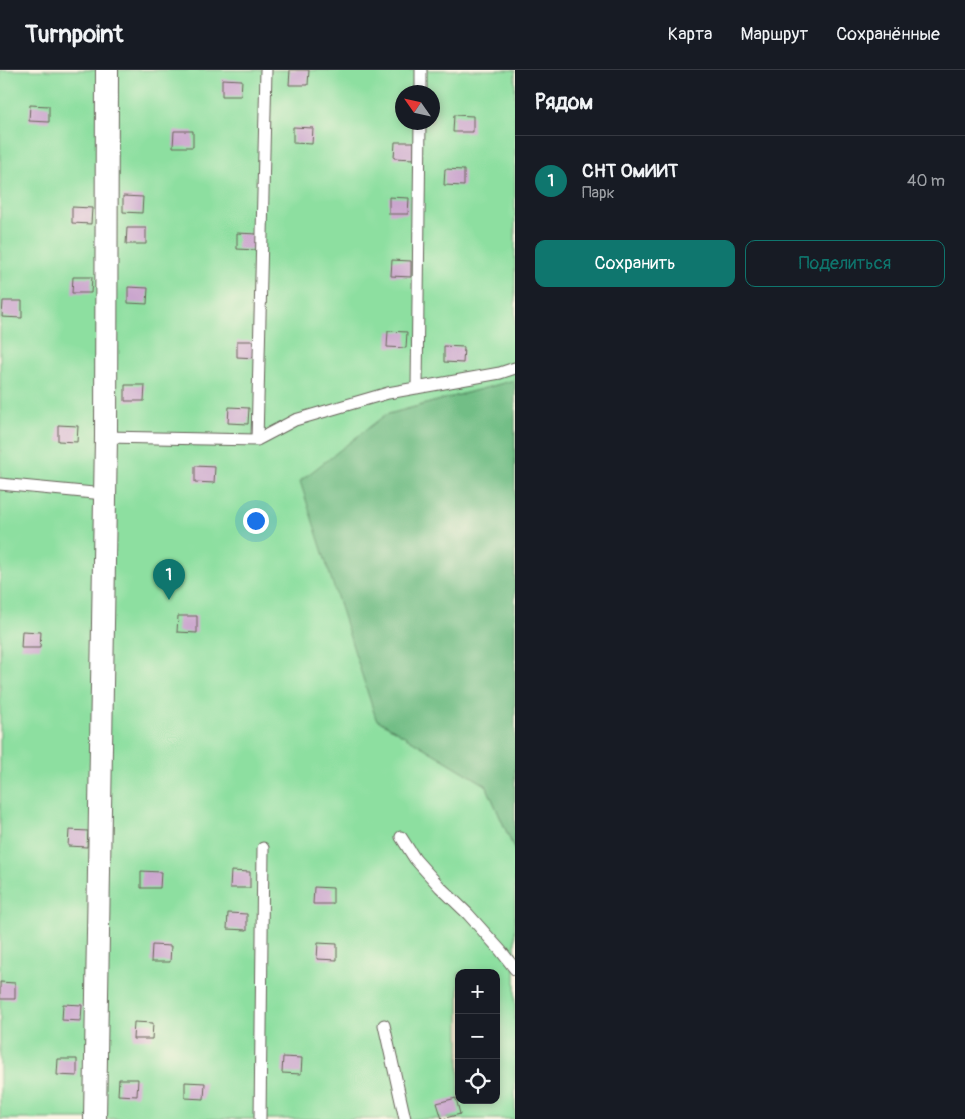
<!DOCTYPE html>
<html lang="ru">
<meta charset="utf-8">
<style>
body{margin:0;font-family:Pangolin,sans-serif;background:#242831;color:#f1f3f6}
.controls{position:absolute;right:15px;bottom:15px;display:grid;overflow:hidden;border-radius:10px;box-shadow:0 2px 8px #0003}
.controls button{width:45px;height:45px;display:grid;place-items:center;padding:0;border:0;border-bottom:1px solid #363941;background:#171b24;color:#f1f3f6;font:25px sans-serif}
.compass{position:absolute;left:395px;top:15px;width:45px;height:45px;border-radius:50%;background:#171b24;box-shadow:0 2px 8px #0003;rotate:304deg}
.you{position:absolute;left:255px;top:450px;width:18px;height:18px;margin:-12px;border:4px solid #fff;border-radius:50%;background:#1a73e8;box-shadow:0 0 0 8px #1a73e833}
.badge{display:grid;place-items:center;width:32px;height:32px;border-radius:50%;background:#0f766e;color:#fff;font-size:16px;font-weight:700}
.pin{position:absolute;translate:-50% -41px;filter:drop-shadow(0 1px 2px #0008)}
.pin::after{content:'';position:absolute;top:26px;width:18px;height:15px;background:inherit;clip-path:polygon(0 0,100% 0,50% 100%)}
.list{margin:0;padding:0;list-style:none}
h2{display:flex;justify-content:space-between;align-items:center;height:65px;margin:0;padding:0 20px;font-size:21px}
h2 small{font-size:16px;font-weight:400;color:#9ea1a6}
.list li{display:grid;grid-template-columns:32px 1fr auto;gap:15px;align-items:center;box-sizing:border-box;height:90px;padding:0 20px;border-top:1px solid #363941}
.list b{display:block;font-size:19px;white-space:nowrap}
.list p{margin:0;font-size:16px;white-space:nowrap;color:#9ea1a6}
.list em{font-size:16px;font-style:normal;color:#9ea1a6}
.actions{display:flex;gap:10px;padding:15px 20px}
.actions a{flex:1;padding:11px 0;border:1px solid #0f766e;border-radius:10px;text-align:center;font-size:18px;color:#0f766e}
.actions .main{background:#0f766e;color:#fff}
.icon{flex:none;width:28px;height:28px;fill:none;stroke:currentColor;stroke-width:2;stroke-linecap:round;stroke-linejoin:round}
.map{position:relative;flex:none;width:515px;height:1049px;overflow:hidden}
header{display:flex;align-items:center;gap:30px;box-sizing:border-box;height:70px;padding:0 25px;background:#171b24;border-bottom:1px solid #363941}
header strong{font-size:24px}
nav{display:flex;gap:28px;margin-inline-start:auto;font-size:18px}
main{display:flex}
aside{flex:1;background:#171b24}
.map>svg:first-child{display:block}
.green{fill:#8ddfa0;stroke:#547e5e;fill-rule:evenodd}
.forest{fill:#72be86;stroke:#476d51}
.building{fill:#caa6ce}
.lines{fill:none;stroke-linecap:round;stroke-linejoin:round}
.service-casing{stroke:#68635a;stroke-width:13}
.minor-casing{stroke:#68635a;stroke-width:24}
.service{stroke:#fff;stroke-width:11}
.minor{stroke:#fff;stroke-width:22}
</style>
<header>
<strong>Turnpoint</strong>
<nav><a>Карта</a><a>Маршрут</a><a>Сохранённые</a></nav>
</header>
<main>
<div class="map">
<svg width="515" height="1049" viewBox="0 0 515 1049">
<rect width="100%" height="100%" fill="#fcf5e5"/>
<filter id="ink" filterUnits="userSpaceOnUse"><feTurbulence type="fractalNoise" baseFrequency=".02" numOctaves="2"/><feDisplacementMap in="SourceGraphic" scale="10" xChannelSelector="R" yChannelSelector="G"/><feConvolveMatrix kernelMatrix="1 2 1 2 8 2 1 2 1" color-interpolation-filters="sRGB"/></filter>
<filter id="wash" filterUnits="userSpaceOnUse"><feTurbulence type="fractalNoise" baseFrequency=".0096" numOctaves="4" result="noise"/><feDisplacementMap in="SourceGraphic" scale="20" xChannelSelector="R" yChannelSelector="G"/><feGaussianBlur stdDeviation="1.12" result="paint"/><feColorMatrix in="noise" values="0 0 0 0 0 0 0 0 0 0 0 0 0 0 0 0 0 1.4 0 .05"/><feComposite in="paint" operator="in"/></filter>
<g filter="url(#wash)">
<rect width="100%" height="100%" fill="#f5e7cd"/>
<path class="green" d="M0,0H515V310L385,345L376,649L486,715L515,781V1049H0ZM402,22H432V52H402ZM459,903H496V1030H459Z"/>
<path class="forest" d="M515,310V781L486,715L376,649L300,411L385,345Z"/>
<g id="blocks">
<path class="building" d="M290,0H309L308,15H289Z
M222,9L242,10L241,26H222Z
M30,35L49,36V52L29,51Z
M454,45L473,46V62H453Z
M293,57L313,58L312,74L293,73Z
M174,61H193V77H173Z
M395,72H414V89L394,88Z
M445,99L464,100V116L444,115Z
M123,126L143,127L142,143L123,142Z
M389,127L409,128L408,144H389Z
M72,137L92,138L91,154L72,153Z
M127,158H146V174H126Z
M237,163L257,164L256,180L237,179Z
M392,190L411,191V207L391,206Z
M73,207H92L91,223H72Z
M128,217L148,218L147,234L128,233Z
M3,231H22V248L2,247Z
M388,261L407,262L406,278L387,277Z
M237,271H256V288L237,287Z
M444,276L464,277L463,293L444,292Z
M125,315H145L144,331H125Z
M229,337L249,338L248,354L228,353Z
M58,355L78,356L77,372L58,371Z
M195,396L215,397L214,413L195,412Z
M178,546H197V563L177,562Z
M22,561L41,562L40,578H21Z
M69,760L88,761L87,777L68,776Z
M141,801L161,802L160,818H141Z
M231,801L250,802V818H230Z
M314,817L333,818V834H313Z
M228,843L247,844V860L227,859Z
M318,873L337,874V890L317,889Z
M152,875L171,876L170,892H151Z
M0,912L15,913V929H0Z
M63,934L82,935L81,951L62,950Z
M134,952L153,953L152,969H133Z
M283,987L302,988L301,1004L282,1003Z
M58,989H77V1006L57,1005Z
M119,1009H138L137,1026L118,1025Z
M185,1012L205,1013L204,1029L185,1028Z
M456,1028L460,1044L442,1049L437,1033Z"/>
</g>
</g>
<g filter="url(#ink)">
<use href="#blocks" fill-opacity="0" stroke="#68635a" stroke-width="1"/>
<g class="lines">
<g class="service-casing">
<path id="service" d="M421,22V0
M417,318L420,52
M106,367L257,370L266,0
M257,370L295,350L388,323L500,303L515,298
M0,414L104,424
M401,767L415,789L440,817L468,844L501,881L515,899
M384,955L405,1049
M260,1049L263,778"/>
</g>
<g class="minor-casing">
<path id="minor" d="M95,1049L106,367L107,0"/>
</g>
<use href="#service" class="service"/>
<use href="#minor" class="minor"/>
</g>
</g>
</svg>
<div class="controls">
<button>+</button>
<button>−</button>
<button><svg class="icon" aria-label="locate" viewBox="0 0 24 24"><circle cx="12" cy="12" r="6"/><path d="M12 2v4M12 18v4M2 12h4M18 12h4"/></svg></button>
</div>
<svg class="compass" viewBox="-18 -18 36 36"><path d="M0-13l5 13h-10z" fill="#e53935"/><path d="M0 13l5-13h-10z" fill="#9ea1a6"/></svg>
<div class="you"></div>
<div class="pin badge" style="left:169px;top:530px">1</div>
</div>
<aside>
<h2>Рядом<small></small></h2>
<ul class="list">
<li><span class="badge">1</span><div><b>СНТ ОмИИТ</b><p>Парк</p></div><em>40 m</em></li>
</ul>
<div class="actions"><a class="main">Сохранить</a><a>Поделиться</a></div>
</aside>
</main>
